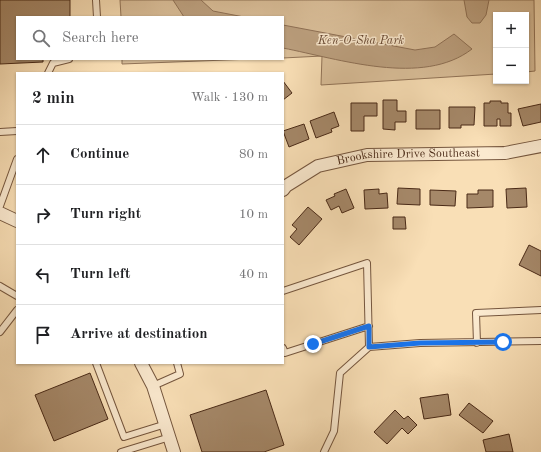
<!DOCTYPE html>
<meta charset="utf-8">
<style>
body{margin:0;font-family:"Old Standard TT",serif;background:#f6f6f6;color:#202124}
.controls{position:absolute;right:12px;top:12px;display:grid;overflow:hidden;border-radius:0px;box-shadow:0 1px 3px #0004}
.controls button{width:36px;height:36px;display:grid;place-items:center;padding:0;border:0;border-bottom:1px solid #e0e0e0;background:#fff;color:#202124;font:20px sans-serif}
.stop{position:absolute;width:12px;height:12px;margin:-9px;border:3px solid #1a73e8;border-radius:50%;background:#fff}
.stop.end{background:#1a73e8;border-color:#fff;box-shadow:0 1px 4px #0008}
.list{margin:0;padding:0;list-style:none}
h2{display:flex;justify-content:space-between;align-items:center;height:52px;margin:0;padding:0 16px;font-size:17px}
h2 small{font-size:13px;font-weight:400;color:#757577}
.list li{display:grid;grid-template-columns:26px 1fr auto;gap:12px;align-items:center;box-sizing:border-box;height:60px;padding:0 16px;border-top:1px solid #e0e0e0}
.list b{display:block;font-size:15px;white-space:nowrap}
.list em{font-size:13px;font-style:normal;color:#757577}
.icon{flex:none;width:22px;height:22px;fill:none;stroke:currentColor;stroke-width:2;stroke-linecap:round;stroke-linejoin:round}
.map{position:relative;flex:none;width:541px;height:452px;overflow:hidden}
.search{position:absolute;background:#fff;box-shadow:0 1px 3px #0004;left:16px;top:16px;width:268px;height:44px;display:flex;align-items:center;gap:10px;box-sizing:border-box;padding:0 14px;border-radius:0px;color:#757577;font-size:15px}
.panel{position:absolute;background:#fff;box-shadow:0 1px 3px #0004;left:16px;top:72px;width:268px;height:292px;border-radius:0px}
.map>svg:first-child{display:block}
.green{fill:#dbc09b;stroke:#927458}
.water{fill:#bda180;stroke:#8f7156}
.building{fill:#a58869;stroke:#492916}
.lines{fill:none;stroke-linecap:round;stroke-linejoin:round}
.service-casing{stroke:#75563e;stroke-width:8}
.minor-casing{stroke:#75563e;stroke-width:14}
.service{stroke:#fbead0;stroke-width:6}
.minor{stroke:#fbead0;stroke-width:12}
.route{stroke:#1a73e8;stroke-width:5}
.labels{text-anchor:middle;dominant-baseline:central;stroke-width:3;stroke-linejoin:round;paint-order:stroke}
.park-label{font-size:12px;font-style:italic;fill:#664731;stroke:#fbead0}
.street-label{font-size:12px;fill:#492916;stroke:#fbead0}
</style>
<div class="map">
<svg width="541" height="452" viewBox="0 0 541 452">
<rect width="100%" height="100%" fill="#f9dfb6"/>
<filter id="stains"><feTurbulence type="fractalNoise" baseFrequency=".005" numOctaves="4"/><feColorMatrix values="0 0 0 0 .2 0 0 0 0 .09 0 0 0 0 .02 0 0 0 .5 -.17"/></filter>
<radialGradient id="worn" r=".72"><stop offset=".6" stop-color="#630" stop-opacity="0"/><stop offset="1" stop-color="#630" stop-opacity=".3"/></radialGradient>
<path class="green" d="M120,0H534L535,71L526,72V15H496V74L321,85L322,56L283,58V17H121Z
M122,59H252L122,64Z"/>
<path class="water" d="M173,0H201L213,11L244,17H184Z
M464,0H489L486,15L480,23H472L467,17Z
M283,25L415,50L435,47L454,34L472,49C423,87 339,59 283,48Z"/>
<path class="building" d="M0,0H70V17H17V59H43V62L0,64Z
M283,81L292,93L283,100Z
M383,100H397V111H406V122H395V130L383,129Z
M490,101H501V103H508V113H511V126H500V119H497V126H484V103H490Z
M351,103H377V116H364V131H351Z
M541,104V122L523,126L518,109Z
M449,107H475L474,125H461V128H449Z
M416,110H440V129H416Z
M334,112L339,126L331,129L332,132L316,138L310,121Z
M304,124L309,139L289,147L283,131Z
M398,188L420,189V205L397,204Z
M526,188L527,207L507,208L506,189Z
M346,189L354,208L342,213L339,206L331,210L326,200L335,196L334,194Z
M379,189V194L387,193L388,208L365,209L364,190Z
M430,190L456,191L455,206L430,205Z
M478,190H493V207L467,208V194H478Z
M308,207L322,219L299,245L290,237L297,229L292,225Z
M393,217H405L406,229H393Z
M529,245L541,251V276L519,265Z
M90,373L108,419L54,441L35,395Z
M266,390L284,445L264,452H202L190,415Z
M448,394L451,415L424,419L420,398Z
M469,403L493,421L483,433L459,415Z
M395,410L404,419L408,416L417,425L408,434L402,428L387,444L374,432Z
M509,434L513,452H486L483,440Z"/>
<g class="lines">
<g class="service-casing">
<path id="service" d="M96,0L97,17
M48,73L53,63L69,59
M0,132L17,131
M0,206L17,159
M0,286L17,296
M283,291L367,263L369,347
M0,332L17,310
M477,343L476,313L541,310
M283,348L285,353L369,326
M96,363L124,437L166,424
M153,386L180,374L177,363
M121,452L170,437
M324,452L334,431L340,373L369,347L420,343L541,341"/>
</g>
<g class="minor-casing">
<g id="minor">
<path id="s1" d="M283,190L286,186L318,166L367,155L505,153L541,146"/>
<path d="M0,213L17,221"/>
<path d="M141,363L153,386L174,452"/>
</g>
</g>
<use href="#service" class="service"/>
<use href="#minor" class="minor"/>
</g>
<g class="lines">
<path class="route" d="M313,344L369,326V347L420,343L503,342"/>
</g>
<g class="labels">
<g class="park-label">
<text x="361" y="41">Ken-O-Sha Park</text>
</g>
<g class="street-label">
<text stroke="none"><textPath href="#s1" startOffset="134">Brookshire Drive Southeast</textPath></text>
</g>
</g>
<rect width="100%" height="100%" filter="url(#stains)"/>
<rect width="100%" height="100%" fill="url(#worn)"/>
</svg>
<div class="controls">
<button>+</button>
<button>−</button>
</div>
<div class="stop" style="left:503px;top:342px"></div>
<div class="stop end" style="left:313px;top:344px"></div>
<div class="search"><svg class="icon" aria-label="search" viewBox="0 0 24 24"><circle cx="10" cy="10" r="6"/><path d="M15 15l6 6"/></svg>Search here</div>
<section class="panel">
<h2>2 min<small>Walk · 130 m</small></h2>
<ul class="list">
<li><svg class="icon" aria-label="ahead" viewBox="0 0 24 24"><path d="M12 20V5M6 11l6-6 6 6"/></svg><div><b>Continue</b></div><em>80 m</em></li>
<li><svg class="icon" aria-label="right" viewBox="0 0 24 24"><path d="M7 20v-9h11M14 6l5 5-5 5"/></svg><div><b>Turn right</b></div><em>10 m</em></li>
<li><svg class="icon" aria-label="left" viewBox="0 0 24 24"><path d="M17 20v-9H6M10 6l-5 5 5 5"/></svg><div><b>Turn left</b></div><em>40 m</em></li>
<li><svg class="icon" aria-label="arrive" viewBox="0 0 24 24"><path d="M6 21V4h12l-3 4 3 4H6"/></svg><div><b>Arrive at destination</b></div></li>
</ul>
</section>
</div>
